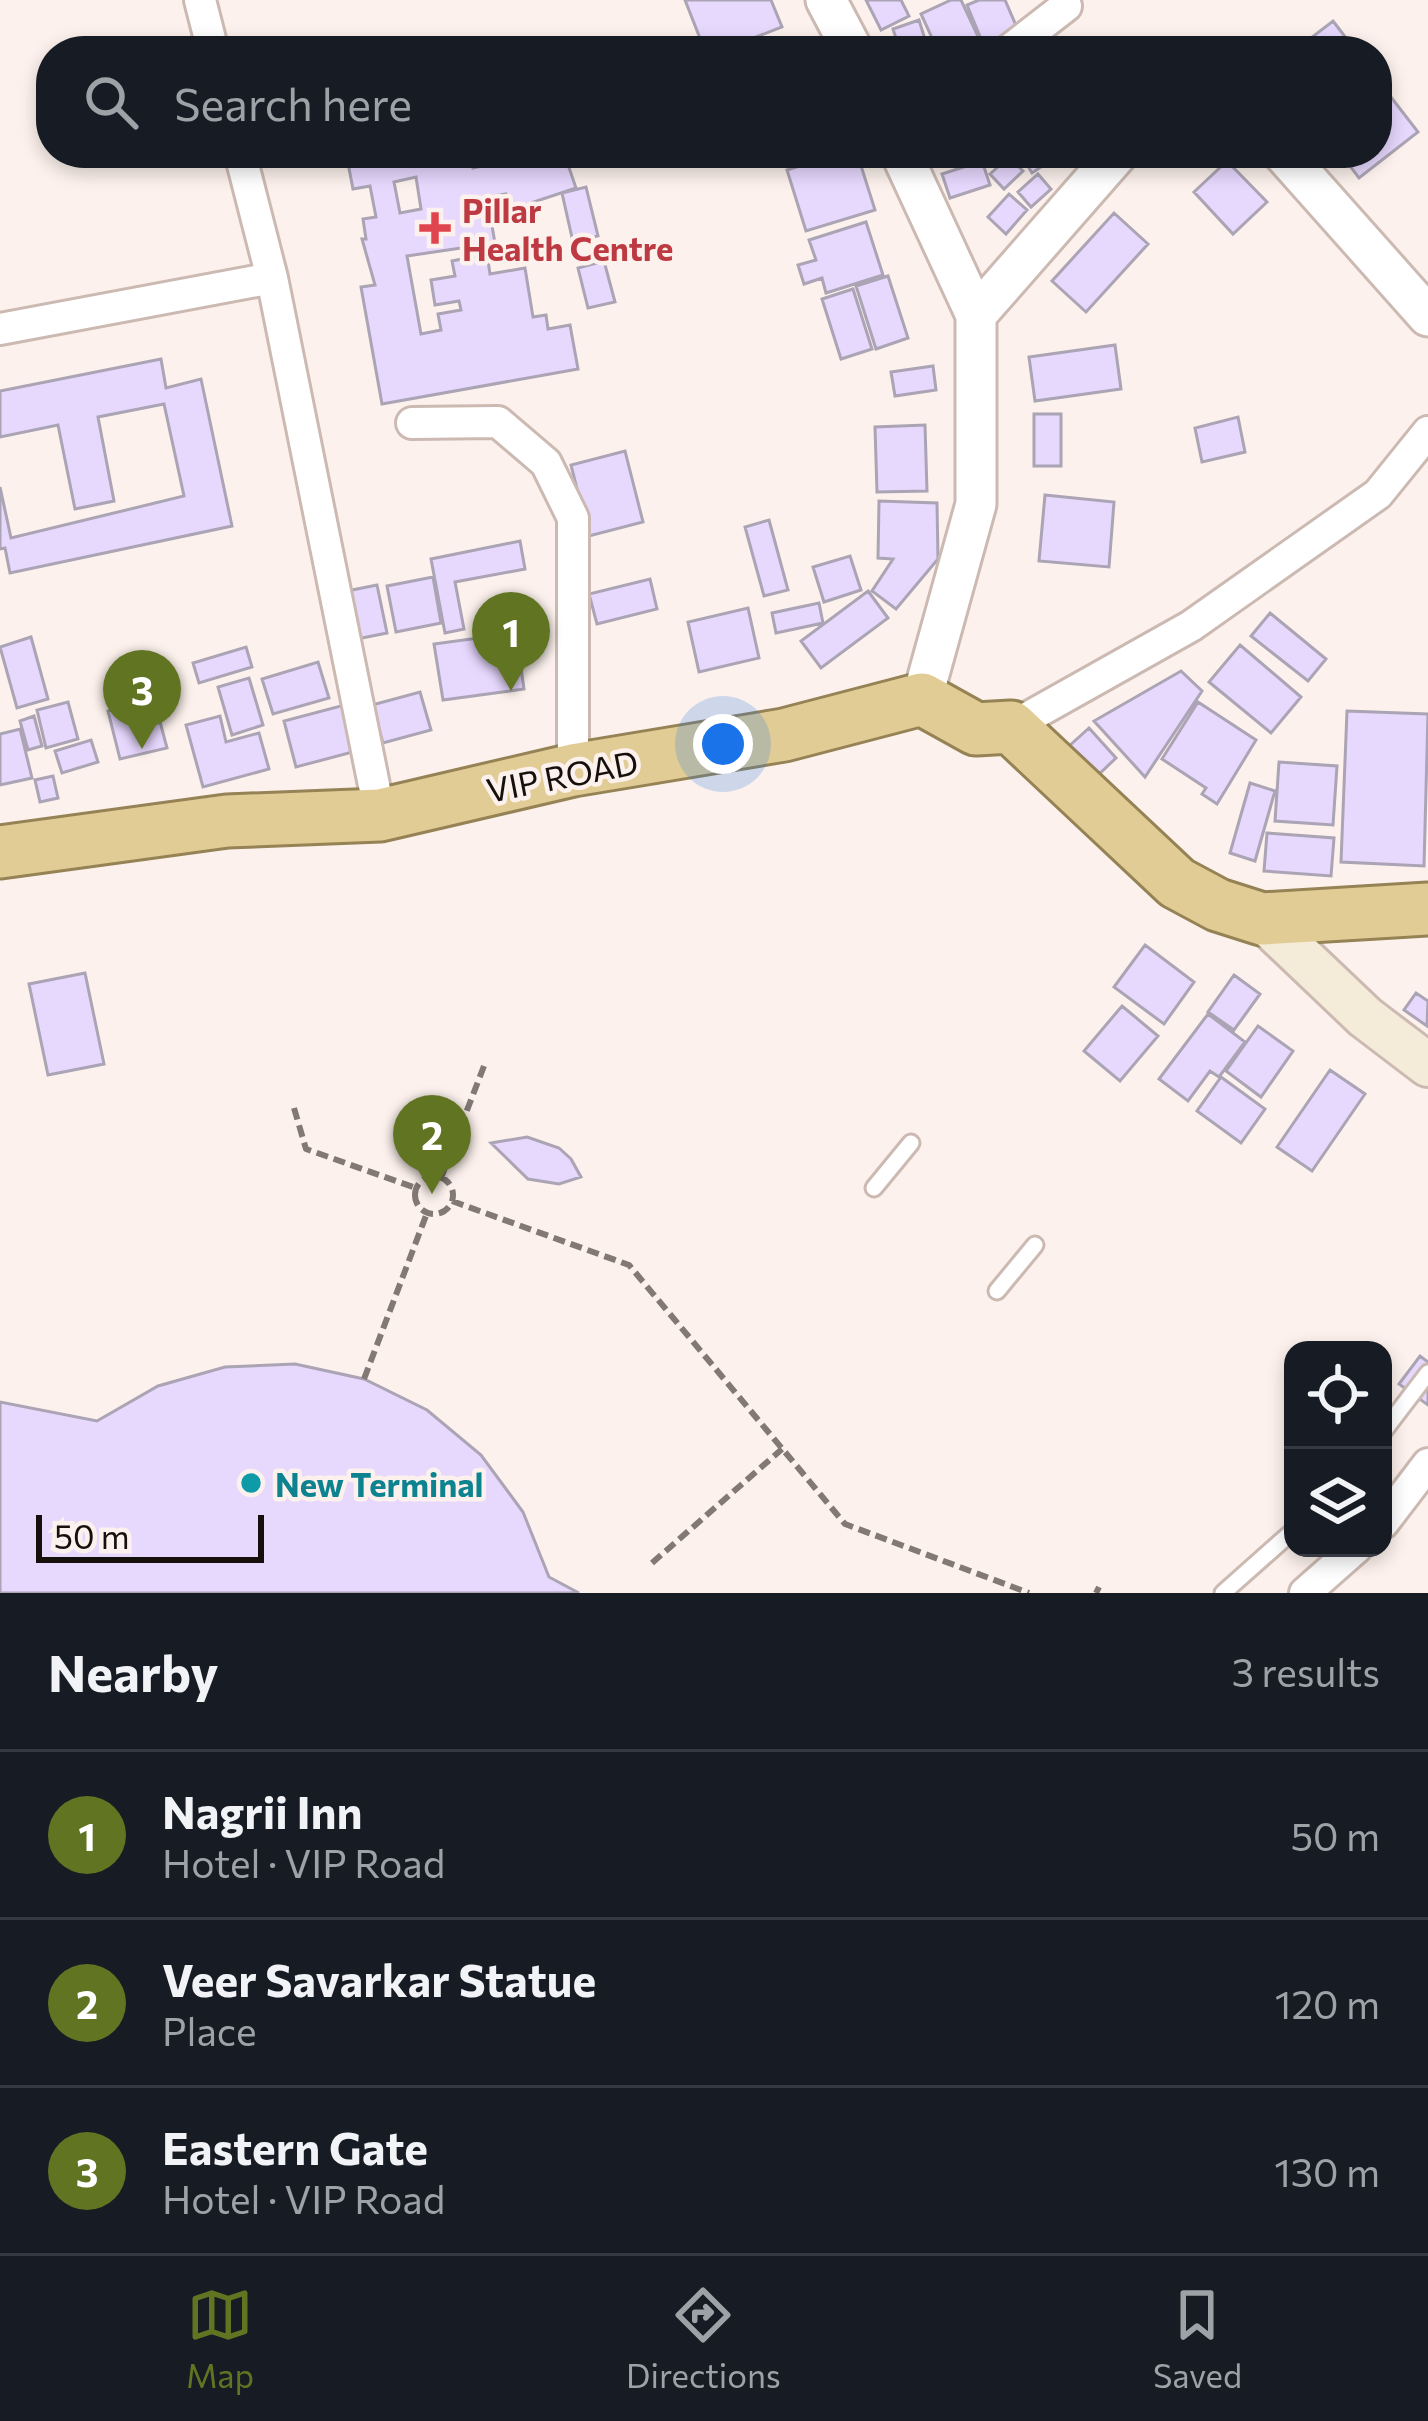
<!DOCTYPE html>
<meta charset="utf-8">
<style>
body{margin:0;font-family:Commissioner,sans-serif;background:#20242c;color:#f1f3f6}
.controls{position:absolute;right:36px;bottom:36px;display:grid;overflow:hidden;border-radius:24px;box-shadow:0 6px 18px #0003}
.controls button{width:108px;height:108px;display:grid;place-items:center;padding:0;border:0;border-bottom:3px solid #363941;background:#171b24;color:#f1f3f6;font:60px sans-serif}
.scale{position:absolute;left:36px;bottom:30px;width:228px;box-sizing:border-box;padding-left:12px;border:6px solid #16100d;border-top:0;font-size:33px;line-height:42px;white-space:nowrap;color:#16100d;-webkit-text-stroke:9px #fcf1ec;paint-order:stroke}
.you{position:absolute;left:723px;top:744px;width:42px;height:42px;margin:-30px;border:9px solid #fff;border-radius:50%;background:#1a73e8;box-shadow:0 0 0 18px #1a73e833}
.badge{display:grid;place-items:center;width:78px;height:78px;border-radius:50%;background:#617422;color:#fff;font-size:39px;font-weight:700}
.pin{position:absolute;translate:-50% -99px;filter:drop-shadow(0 3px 6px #0008)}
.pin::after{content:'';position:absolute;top:63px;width:42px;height:36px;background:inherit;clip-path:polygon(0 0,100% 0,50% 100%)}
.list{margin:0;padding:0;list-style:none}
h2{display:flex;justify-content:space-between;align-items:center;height:156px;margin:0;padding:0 48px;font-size:51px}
h2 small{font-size:39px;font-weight:400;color:#9ea1a6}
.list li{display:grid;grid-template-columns:78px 1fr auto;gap:36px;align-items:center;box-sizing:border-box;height:168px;padding:0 48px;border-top:3px solid #363941}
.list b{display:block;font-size:45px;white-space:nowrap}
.list p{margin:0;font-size:39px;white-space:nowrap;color:#9ea1a6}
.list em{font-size:39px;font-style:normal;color:#9ea1a6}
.icon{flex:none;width:66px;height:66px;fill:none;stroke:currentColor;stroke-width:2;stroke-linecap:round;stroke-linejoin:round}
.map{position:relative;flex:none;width:1428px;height:1593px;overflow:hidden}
.search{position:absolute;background:#171b24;box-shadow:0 6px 18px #0003;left:36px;right:36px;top:36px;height:132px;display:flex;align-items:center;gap:30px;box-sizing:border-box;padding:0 42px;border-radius:48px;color:#9ea1a6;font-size:45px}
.sheet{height:660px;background:#171b24}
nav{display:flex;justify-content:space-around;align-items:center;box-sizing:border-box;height:168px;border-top:3px solid #363941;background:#171b24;font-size:33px;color:#9ea1a6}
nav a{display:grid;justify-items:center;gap:6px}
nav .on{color:#617422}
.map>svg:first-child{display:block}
.building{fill:#e7d8fe;stroke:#aaa4b4;stroke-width:3;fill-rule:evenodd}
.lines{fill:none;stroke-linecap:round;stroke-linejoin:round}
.service-casing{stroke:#ccbab2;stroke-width:21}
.minor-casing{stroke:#ccbab2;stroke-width:36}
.tertiary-casing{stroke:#ccbab2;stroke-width:45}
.secondary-casing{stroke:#ccbab2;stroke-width:48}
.trunk-casing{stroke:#958255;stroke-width:57}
.path{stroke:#827975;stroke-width:6;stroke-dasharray:12 6;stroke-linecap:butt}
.service{stroke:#fff;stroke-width:15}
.minor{stroke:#fff;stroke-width:30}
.tertiary{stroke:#fff;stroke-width:39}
.secondary{stroke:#f4ecd8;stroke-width:42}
.trunk{stroke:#e2cc96;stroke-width:51}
.health-dot{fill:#e0444e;stroke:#fcf1ec;stroke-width:4.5}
.culture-dot{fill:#0f9aa8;stroke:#fcf1ec;stroke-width:4.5}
.labels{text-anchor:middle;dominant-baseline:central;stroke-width:9;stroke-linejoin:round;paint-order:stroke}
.health-label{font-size:33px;font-weight:bold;fill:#be3a42;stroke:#fcf1ec;text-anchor:start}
.street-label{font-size:33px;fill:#16100d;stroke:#fcf1ec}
.culture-label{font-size:33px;font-weight:bold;fill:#0d838f;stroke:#fcf1ec;text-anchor:start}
</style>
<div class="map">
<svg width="1428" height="1593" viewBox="0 0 1428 1593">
<rect width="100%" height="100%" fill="#fcf1ec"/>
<path class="building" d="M685,0H771L782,27L720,51H705Z
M866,0H901L909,16L881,30Z
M951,0H961L982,45L969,51H938L921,14Z
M979,0H1005L1021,37L986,51L967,5Z
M919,20L928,49L900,51L893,29Z
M1333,21L1356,51H1294Z
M1377,79L1418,132L1359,178L1340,153H1377Z
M346,153H471L473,168L498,163L494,153H564L576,188L513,209L506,194L487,197L495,243L407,256L421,334L441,330L438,314L461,310L459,301L435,305L431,280L455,276L452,261L487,254L490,274L525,268L533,317L546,315L548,329L570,325L578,369L382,404L361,287L375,285L362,239H366L363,219L376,217L370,186L353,189ZM416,177L421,209L400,213L394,182Z
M841,153H857L875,210L806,231L787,170Z
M1020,153H1062L1032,173Z
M1009,157L1023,171L1004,189L990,174Z
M982,161L990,185L950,198L942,174Z
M1227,161L1267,202L1233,234L1194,192Z
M1038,174L1051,189L1031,207L1018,192Z
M586,187L598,236L573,242L562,193Z
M1009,194L1027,210L1006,234L988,217Z
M1114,213L1148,244L1086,312L1052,281Z
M866,222L883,275L826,293L822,278L804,284L798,265L816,260L809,240Z
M604,261L615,302L588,308L578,268Z
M888,276L908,338L876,349L856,286Z
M853,289L872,349L841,359L822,299Z
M1115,345L1121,389L1035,401L1029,357Z
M161,359L166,388L201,379L232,526L10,573L5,548L0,549V487L11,538L184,496L164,404L98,417L114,501L75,509L58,425L0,437V391Z
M933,366L936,390L895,396L891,372Z
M1034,414H1061V466H1034Z
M1238,417L1245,452L1202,462L1195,428Z
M925,425L927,491L877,492L875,427Z
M625,451L643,522L589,536L571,465Z
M1045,495L1114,502L1109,567L1039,561Z
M879,501L937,503L938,559L896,609L872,591L893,559L878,558Z
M769,520L788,590L764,596L745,527Z
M520,541L525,569L455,582L464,629L445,633L431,559Z
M850,556L861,590L824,602L813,567Z
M433,577L441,623L396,632L387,586Z
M650,579L657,609L597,624L589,594Z
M377,585L387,633L357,639L347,591Z
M868,591L888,618L821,668L801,641Z
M819,603L823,623L776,633L772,613Z
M748,608L759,658L699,672L688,622Z
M1270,613L1326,659L1308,681L1251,636Z
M516,633L524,689L443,700L434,644Z
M31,637L48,699L17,708L0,647Z
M1240,645L1301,697L1271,733L1209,682Z
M246,647L252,667L199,683L193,663Z
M318,662L329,698L273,714L262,679Z
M1181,671L1202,691L1145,777L1094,721Z
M249,678L263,725L232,735L218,687Z
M420,692L431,730L383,743L372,705Z
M154,699L167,748L120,759L108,711Z
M68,702L78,739L46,748L37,710Z
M1198,702L1256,740L1217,804L1202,794L1206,788L1162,759Z
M352,703L364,749L296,767L284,721Z
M1347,711L1428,714L1424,866L1341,862Z
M34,716L42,746L28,750L20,721Z
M220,716L226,742L259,733L269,769L203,787L186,725Z
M1089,728L1116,758L1096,777L1068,747Z
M20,729L32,778L0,785V734Z
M91,740L98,762L62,773L55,751Z
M1279,762L1337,766L1333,825L1275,821Z
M53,776L58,798L40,802L35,780Z
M1250,783L1275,791L1255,861L1230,853Z
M1267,833L1334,838L1331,876L1264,871Z
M1145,945L1194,982L1164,1024L1114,987Z
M85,973L104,1064L48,1075L29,984Z
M1234,975L1260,994L1234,1030L1208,1012Z
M1416,993L1428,1001L1427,1026L1404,1010Z
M1122,1006L1158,1036L1120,1081L1084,1051Z
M1208,1014L1245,1042L1219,1077L1210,1071L1188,1101L1159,1079Z
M1258,1026L1293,1051L1261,1097L1226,1071Z
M1330,1070L1365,1094L1312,1171L1277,1147Z
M1221,1077L1265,1109L1241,1143L1197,1111Z
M527,1137L559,1148L571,1159L581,1177L559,1184L528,1179L491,1143Z
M1420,1356L1428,1362V1405L1399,1384Z
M295,1364L364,1379L427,1410L481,1455L523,1512L549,1577L579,1593H0V1402L97,1421L158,1386L225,1367Z"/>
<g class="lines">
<g class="service-casing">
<path id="service" d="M874,1188L911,1143
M997,1291L1035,1245
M1383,1432L1428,1373
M1223,1593L1293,1531"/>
</g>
<g class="minor-casing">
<path id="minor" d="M200,0L213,51
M1008,51L1066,6
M240,153L272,278L380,815
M0,329L272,278
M412,423L498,422L546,463L573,518V770
M1011,727L1191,626L1378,494L1428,432
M1383,1523L1428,1464
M1305,1593L1356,1548"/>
</g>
<g class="tertiary-casing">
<path id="tertiary" d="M826,0L853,51
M901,153L976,315V504L922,699
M1283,153L1428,316
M976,315L1118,153"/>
</g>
<g class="secondary-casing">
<path id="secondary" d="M1262,919L1365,1017L1428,1065"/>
</g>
<g class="trunk-casing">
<path id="trunk" d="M0,852L227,821L380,815L573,770L784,735L922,699L976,729L1011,727L1177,883L1218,905L1262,919L1428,909"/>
</g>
<path class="path" d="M294,1108L306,1149L416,1188
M415 1195a19 19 0 1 1 38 0a19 19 0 1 1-38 0Z
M441,1178L484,1066
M452,1201L629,1265L845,1524L1029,1593
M364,1379L427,1213
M652,1563L782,1449
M1096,1593L1099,1587"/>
<use href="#service" class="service"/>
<use href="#minor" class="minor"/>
<use href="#tertiary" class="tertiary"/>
<use href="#secondary" class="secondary"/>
<use href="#trunk" class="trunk"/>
</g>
<path class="health-dot" d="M429 210h12v12h12v12h-12v12h-12v-12h-12v-12h12z"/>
<circle class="culture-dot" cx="251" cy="1483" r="12"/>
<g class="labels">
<g class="health-label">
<text x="462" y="209">Pillar<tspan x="462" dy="38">Health Centre</tspan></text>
</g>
<g class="street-label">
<text transform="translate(562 775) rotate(-11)">VIP ROAD</text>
</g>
<g class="culture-label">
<text x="275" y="1483">New Terminal</text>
</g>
</g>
</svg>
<div class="controls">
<button><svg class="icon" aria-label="locate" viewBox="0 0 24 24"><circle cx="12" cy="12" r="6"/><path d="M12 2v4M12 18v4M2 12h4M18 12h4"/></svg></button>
<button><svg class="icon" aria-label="layers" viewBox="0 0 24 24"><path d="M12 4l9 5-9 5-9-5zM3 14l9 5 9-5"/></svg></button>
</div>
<div class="scale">50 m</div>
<div class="you"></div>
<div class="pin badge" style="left:511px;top:691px">1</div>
<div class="pin badge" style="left:432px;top:1194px">2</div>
<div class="pin badge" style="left:142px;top:749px">3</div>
<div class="search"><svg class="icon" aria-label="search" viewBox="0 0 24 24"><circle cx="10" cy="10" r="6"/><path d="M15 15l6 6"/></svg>Search here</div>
</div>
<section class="sheet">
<h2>Nearby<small>3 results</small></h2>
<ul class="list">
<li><span class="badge">1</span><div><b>Nagrii Inn</b><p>Hotel · VIP Road</p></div><em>50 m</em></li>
<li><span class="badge">2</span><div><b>Veer Savarkar Statue</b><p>Place</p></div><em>120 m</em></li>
<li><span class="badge">3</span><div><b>Eastern Gate</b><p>Hotel · VIP Road</p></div><em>130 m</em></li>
</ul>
</section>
<nav>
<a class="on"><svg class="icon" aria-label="map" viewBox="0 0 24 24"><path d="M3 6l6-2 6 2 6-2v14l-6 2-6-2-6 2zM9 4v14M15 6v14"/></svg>Map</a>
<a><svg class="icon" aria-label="directions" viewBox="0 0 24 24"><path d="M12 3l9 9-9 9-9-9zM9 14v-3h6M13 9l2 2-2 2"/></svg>Directions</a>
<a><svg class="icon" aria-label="saved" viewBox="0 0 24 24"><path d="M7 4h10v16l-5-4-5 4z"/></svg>Saved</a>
</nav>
